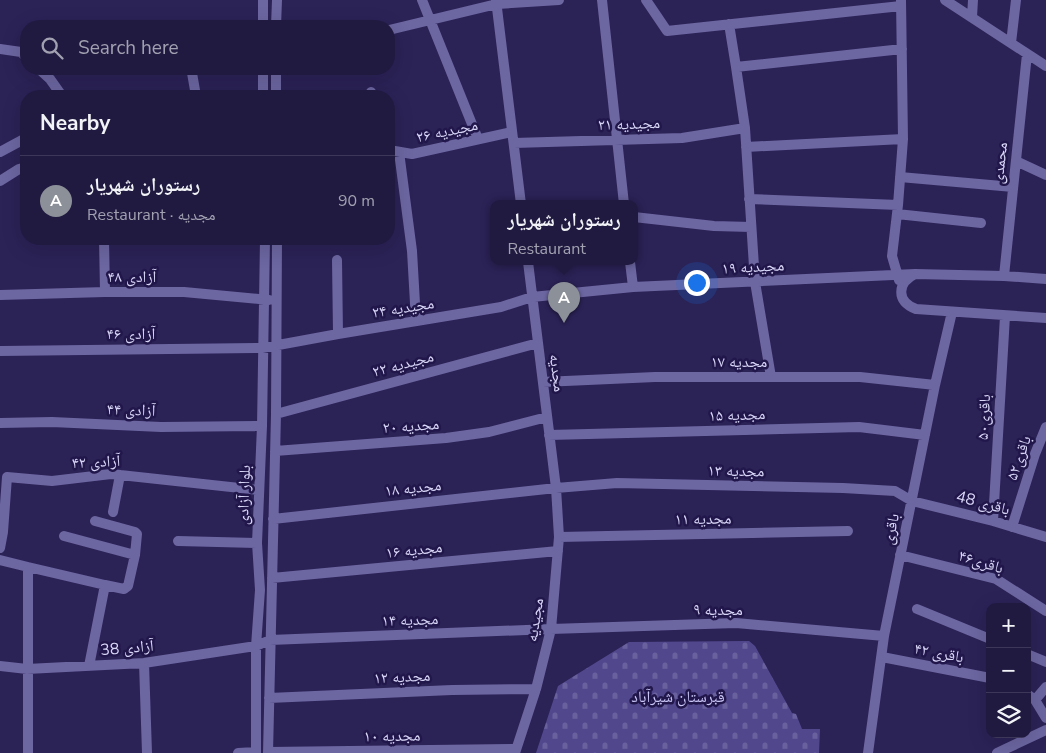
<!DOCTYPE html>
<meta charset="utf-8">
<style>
body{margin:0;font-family:"Nunito Sans","Noto Naskh Arabic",sans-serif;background:#282347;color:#f1f3f6}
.controls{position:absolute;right:15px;bottom:15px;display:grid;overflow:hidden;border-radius:10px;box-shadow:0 5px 20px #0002}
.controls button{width:45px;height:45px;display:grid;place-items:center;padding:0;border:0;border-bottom:1px solid #3d3859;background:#201a40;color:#f1f3f6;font:25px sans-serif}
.you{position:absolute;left:696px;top:282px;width:18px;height:18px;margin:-12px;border:4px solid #fff;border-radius:50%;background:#1a73e8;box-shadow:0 0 0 8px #1a73e833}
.badge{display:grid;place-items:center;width:32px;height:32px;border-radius:50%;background:#8c9099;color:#fff;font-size:16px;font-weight:700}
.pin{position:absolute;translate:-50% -41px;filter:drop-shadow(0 1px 2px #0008)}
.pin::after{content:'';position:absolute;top:26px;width:18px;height:15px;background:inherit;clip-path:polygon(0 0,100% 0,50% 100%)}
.popup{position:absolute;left:490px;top:200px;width:148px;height:65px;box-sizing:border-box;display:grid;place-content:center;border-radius:10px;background:#201a40;filter:drop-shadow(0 1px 4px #0005);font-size:16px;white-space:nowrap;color:#a2a1b1}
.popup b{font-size:19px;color:#f1f3f6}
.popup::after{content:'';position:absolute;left:50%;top:100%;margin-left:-10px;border:10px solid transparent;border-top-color:#201a40}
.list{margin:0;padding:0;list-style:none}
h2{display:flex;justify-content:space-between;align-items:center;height:65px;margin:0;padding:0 20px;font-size:21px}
h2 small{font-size:16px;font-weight:400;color:#a2a1b1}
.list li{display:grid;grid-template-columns:32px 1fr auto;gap:15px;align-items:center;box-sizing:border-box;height:90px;padding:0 20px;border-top:1px solid #3d3859}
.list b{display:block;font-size:19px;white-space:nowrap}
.list p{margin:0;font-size:16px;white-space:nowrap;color:#a2a1b1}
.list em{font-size:16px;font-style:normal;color:#a2a1b1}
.icon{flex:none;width:28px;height:28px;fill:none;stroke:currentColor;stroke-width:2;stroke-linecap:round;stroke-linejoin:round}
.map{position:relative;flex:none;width:1046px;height:753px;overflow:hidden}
.search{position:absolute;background:#201a40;box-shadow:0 5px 20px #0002;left:20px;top:20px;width:375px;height:55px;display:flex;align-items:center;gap:12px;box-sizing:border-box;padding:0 18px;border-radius:20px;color:#a2a1b1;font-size:19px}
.panel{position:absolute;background:#201a40;box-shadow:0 5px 20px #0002;left:20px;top:90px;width:375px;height:155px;border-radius:20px}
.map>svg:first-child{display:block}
.cemetery{fill:url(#cemetery-stones)}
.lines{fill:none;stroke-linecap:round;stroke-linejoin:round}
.minor{stroke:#6c66a1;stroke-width:10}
.labels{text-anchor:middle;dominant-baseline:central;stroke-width:5;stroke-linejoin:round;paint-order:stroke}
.street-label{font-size:16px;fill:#d8d6f7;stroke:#22174b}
.park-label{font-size:16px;fill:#cbc8f8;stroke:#22174b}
</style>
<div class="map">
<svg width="1046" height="753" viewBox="0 0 1046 753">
<defs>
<pattern id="cemetery-stones" width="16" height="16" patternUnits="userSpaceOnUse" patternTransform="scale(1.25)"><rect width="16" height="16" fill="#51478d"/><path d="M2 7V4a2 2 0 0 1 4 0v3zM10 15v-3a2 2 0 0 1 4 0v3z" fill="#69619e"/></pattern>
</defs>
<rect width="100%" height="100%" fill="#2b2256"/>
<path class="cemetery" d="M749,641L755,646L792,713L796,714L802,729H820L819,753H536L558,686L629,642Z"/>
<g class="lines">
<path class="minor" d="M422,0L478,139
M496,0L521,204
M602,0L624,204
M646,0L667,31L901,6
M945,0L1046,66
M972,17L973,0
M729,24L736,67
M263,26V0
M276,26L277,0
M389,30L497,4L559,0
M1011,43L1016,0
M0,49L21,52L26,57
M39,69L50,79L62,96
M190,69L192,73L196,96
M276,69V96
M371,92L372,96
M263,96V69
M514,143L682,138L745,128
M746,147L903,139
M389,150L412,154L512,132
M0,152L26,138
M399,152L412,251L416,321
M1016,161L1046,175
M900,177L1013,187
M0,181L19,169L26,167
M749,199L898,205
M897,214L981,223
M634,217L714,226L751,227
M104,239L105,292
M337,260L338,334
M630,262L633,287
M1004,276L1027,54
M1046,279L1004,276L915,274C897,283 896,301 916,309L1046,318
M899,280L892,256L898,205L903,139L901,0
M0,295L105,292H184L269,300
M0,351L262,348L338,334L501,307L532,297L633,287L915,274
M771,377L755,282L745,128L736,67L902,49
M543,382L655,377H860L935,385
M276,414L538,343
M0,423L52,422L161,427L262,426
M549,435L859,427L925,435
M275,451L446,438L489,432L547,417
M113,512L120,475
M273,519L556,488L617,483L843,488L895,491L912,501L993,521L1046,537
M95,521L135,532L137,534L135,555L128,586L124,589L105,585
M993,521L1005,316
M1012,527L1035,454L1046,427
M64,536L135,555
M559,537L848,531
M178,541L257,543
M0,548L3,532L7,477L52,481L111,474L259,490
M900,555L996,579L1046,611
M0,560L28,567V753
M28,567L105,585L89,666
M272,578L558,551
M917,609L990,639
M1027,654L1046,662
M882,657L990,678
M144,663L147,753
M0,666L27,669L144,663L256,646L270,640L551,629L736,623L884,636
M1027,694L1035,700L1046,718
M269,698L452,690L536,689
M1035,700L1046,687
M268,752L516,749
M238,753L256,752
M256,753V646L260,590L257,543L262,426L265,239
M268,753L276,414L277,239
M515,753L536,689L551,629L559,537L556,488L528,262
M868,753L884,636L935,385L952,312
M997,753L1046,730"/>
</g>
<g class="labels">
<g class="street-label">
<text transform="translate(629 124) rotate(-2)">مجیدیه ۲۱</text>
<text transform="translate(447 131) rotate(-12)">مجیدیه ۲۶</text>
<text transform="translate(1000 163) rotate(-84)">محمدی</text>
<text transform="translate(753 267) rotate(-3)">مجیدیه ۱۹</text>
<text x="132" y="277">آزادی ۴۸</text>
<text transform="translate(403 308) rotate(-9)">مجیدیه ۲۴</text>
<text x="131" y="334">آزادی ۴۶</text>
<text x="739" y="362">مجدیه ۱۷</text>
<text transform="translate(403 364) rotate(-15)">مجیدیه ۲۲</text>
<text transform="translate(557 373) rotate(83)">مجدیه</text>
<text transform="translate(131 410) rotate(2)">آزادی ۴۴</text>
<text transform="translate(737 415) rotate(-2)">مجدیه ۱۵</text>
<text transform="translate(984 417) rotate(-87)">باقری۵۰</text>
<text transform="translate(411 426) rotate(-4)">مجدیه ۲۰</text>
<text transform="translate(1019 458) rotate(-71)">باقری۵۲</text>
<text transform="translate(96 462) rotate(-3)">آزادی ۴۲</text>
<text transform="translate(736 471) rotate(1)">مجدیه ۱۳</text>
<text transform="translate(413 488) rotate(-6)">مجدیه ۱۸</text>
<text transform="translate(244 495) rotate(-88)">بلوار آزادی</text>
<text transform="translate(983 503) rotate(15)">باقری 48</text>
<text transform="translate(703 519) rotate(-1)">مجدیه ۱۱</text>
<text transform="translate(891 529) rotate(-78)">باقری</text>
<text transform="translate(414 550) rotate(-6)">مجدیه ۱۶</text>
<text transform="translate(981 562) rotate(17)">باقری۴۶</text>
<text x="718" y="610">مجدیه ۹</text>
<text transform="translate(410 620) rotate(-2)">مجدیه ۱۴</text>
<text transform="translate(535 620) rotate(-81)">مجیدیه</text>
<text transform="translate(127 648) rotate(-5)">آزادی 38</text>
<text transform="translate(939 653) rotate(11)">باقری ۴۲</text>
<text transform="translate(402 677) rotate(-3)">مجدیه ۱۲</text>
<text transform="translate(392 736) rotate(-1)">مجدیه ۱۰</text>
</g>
<g class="park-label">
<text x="678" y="697">قبرستان شیرآباد</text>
</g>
</g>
</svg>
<div class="controls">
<button>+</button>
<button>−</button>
<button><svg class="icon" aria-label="layers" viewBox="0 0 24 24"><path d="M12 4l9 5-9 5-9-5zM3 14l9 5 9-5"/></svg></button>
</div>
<div class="you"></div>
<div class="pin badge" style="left:564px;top:323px">A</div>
<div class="popup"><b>رستوران شهریار</b>Restaurant</div>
<div class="search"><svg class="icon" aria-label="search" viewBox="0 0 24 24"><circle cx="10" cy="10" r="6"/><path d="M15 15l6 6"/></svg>Search here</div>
<section class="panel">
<h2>Nearby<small></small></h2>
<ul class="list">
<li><span class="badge">A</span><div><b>رستوران شهریار</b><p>Restaurant · مجدیه</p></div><em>90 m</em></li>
</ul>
</section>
</div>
